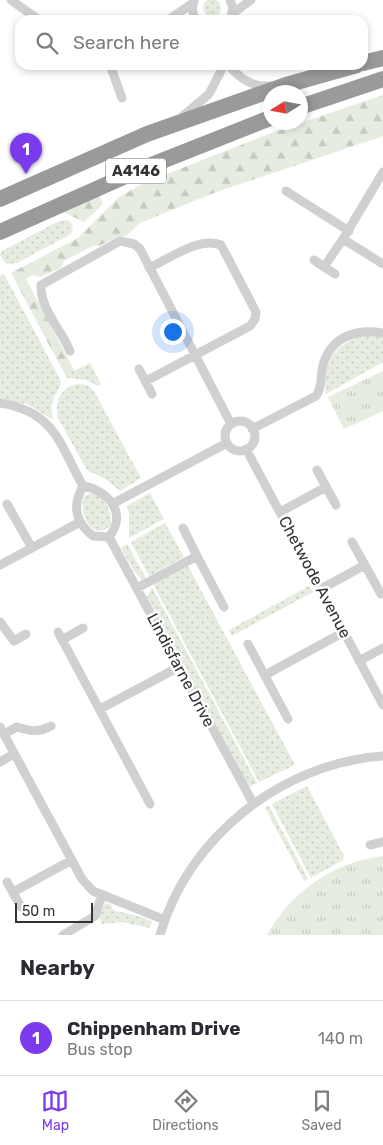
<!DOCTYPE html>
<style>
body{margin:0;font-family:Rubik,sans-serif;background:#f2f2f3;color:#2b2b33}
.compass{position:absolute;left:263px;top:85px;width:45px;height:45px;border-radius:50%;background:#fff;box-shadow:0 2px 8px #0003;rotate:259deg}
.scale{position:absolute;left:15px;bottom:12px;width:78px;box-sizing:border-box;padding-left:5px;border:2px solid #333;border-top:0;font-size:14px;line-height:18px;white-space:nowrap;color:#333;-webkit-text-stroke:4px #fff;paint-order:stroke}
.you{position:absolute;left:172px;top:331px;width:18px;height:18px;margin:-12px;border:4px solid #fff;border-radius:50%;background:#1a73e8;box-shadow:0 0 0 8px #1a73e833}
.badge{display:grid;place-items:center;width:32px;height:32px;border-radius:50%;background:#7c3aed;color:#fff;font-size:16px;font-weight:700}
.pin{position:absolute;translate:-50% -41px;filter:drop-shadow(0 1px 2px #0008)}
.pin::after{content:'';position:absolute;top:26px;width:18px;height:15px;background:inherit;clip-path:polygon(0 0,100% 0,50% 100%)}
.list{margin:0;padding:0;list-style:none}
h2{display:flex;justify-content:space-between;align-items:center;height:65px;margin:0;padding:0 20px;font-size:21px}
h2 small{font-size:16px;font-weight:400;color:#7c7c81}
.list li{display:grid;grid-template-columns:32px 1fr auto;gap:15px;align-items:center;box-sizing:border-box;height:75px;padding:0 20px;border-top:1px solid #e1e1e2}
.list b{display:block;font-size:19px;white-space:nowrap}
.list p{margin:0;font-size:16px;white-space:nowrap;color:#7c7c81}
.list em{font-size:16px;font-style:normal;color:#7c7c81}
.icon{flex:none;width:28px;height:28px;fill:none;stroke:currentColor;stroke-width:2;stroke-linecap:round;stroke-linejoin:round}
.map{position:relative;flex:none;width:383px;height:935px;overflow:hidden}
.search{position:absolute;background:#fff;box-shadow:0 2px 8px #0003;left:15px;right:15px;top:15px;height:55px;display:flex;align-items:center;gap:12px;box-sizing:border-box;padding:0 18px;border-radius:15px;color:#7c7c81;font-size:19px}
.sheet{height:140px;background:#fff}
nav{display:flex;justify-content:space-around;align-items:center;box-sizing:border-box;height:70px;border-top:1px solid #e1e1e2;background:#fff;font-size:14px;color:#7c7c81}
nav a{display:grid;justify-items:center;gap:2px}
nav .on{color:#7c3aed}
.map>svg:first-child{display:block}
.grass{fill:url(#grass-dots)}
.forest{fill:url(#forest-firs)}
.park{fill:url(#park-tufts)}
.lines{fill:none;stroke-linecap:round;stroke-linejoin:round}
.street{stroke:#d0d0d0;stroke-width:9}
.highway{stroke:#9a9a9a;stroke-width:16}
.labels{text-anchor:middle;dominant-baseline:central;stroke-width:5;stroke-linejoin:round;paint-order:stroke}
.shield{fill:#fff;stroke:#707070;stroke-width:1}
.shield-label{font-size:15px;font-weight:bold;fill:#333}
.street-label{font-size:16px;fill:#333;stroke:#fff}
</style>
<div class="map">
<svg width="383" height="935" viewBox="0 0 383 935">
<defs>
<pattern id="grass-dots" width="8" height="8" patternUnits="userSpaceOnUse" patternTransform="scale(1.25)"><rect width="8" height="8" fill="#e6ecdf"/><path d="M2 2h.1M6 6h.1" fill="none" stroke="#c6cbc0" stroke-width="1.8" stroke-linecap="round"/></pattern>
<pattern id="forest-firs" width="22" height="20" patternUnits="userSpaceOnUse" patternTransform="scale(1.25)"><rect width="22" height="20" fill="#e6ecdf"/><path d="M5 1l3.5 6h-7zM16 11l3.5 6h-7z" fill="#c6cbc0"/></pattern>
<pattern id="park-tufts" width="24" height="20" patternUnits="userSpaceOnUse" patternTransform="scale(1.25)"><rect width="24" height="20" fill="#e6ecdf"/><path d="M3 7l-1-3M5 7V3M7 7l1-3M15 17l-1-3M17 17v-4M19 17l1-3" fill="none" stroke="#c6cbc0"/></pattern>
</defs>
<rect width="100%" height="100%" fill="#fff"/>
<path class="grass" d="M203 8a9 9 0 1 1 18 0a9 9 0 1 1-18 0Z
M69,220L73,226L71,234L17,263L6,264L0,255L2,251L59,221Z
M4,274L61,381C57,398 48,398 53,420L27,404L0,399V276Z
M366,334L383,337V362L326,394C323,361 334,344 366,334Z
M90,363L101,384L97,386L88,380L67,378L63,371L72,366L74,371Z
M78,384L87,385L94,391L141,478L120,491L107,480L87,470L58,418C54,401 61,387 78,384Z
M91,493C105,496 112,511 111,525C92,544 78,512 84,496Z
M150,493L164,519L129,538V513L127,506Z
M165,523L184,557L149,576L131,542Z
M127,544L146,578L142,580L134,571L121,548Z
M188,566L295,765L259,782L153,584Z
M309,586L313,592L232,636L229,630Z
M152,587L257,783L249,787L147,597Z
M307,786L344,856L343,860L311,878L272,804Z
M269,806L308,879L304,881L265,808Z
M105,903L111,904L113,910C127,914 139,915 152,921L150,928L122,922L102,924L99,916Z"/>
<path class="forest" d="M383,95V136L211,194L140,223L126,236L117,237L99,246L95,245L64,261L61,268L41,277L33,275L26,279L72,366L63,371L11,273L78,238L119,197L144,183L269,134Z
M98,192L103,204L84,222L59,210Z"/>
<path class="park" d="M383,371V411L344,429L328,397Z
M383,856V935H267C291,892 333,862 383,856Z"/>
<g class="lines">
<path class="street" d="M11,0L39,20
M194,1L192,8L195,20
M232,14L251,0
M168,20L193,3
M230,20L233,8L230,0
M110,65L122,98
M228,65C241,79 251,87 271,86
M183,116L209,94L224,65
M383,172L343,239L383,264
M286,191L349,231
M314,260L324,267L343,239
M324,267L335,274
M70,351C61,329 40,309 41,285L120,241L134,244L140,249L231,424
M139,369L152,394
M146,381L250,326L255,319L256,312L221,245C199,236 169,259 149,268
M0,403C55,412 59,443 83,486
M225 436a15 15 0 1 1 30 0a15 15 0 1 1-30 0Z
M252,429L316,396C323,386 320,377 323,365C331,337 356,328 383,333
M246,449L383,705
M317,470L336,505
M83,486C108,490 128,513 109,537L93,536C75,522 72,506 83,486Z
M7,504L32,548
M112,504L227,443
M280,512L326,487
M183,528L197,556
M109,537L253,803
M352,542L381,594
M0,565L80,522
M137,588L197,556L224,607
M321,589L365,565
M0,622L14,641L26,634
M58,632L150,804
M62,640L83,628
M248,644L288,719
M359,661L383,648
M265,675L344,632
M100,709L179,667
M0,727L82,879L93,891L165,920
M4,734L17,727C30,731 38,733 51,726
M0,762L14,754
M370,845L383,842
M7,882L21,907
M13,892L72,860
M63,935L95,916L102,895
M160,935C188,837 282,763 383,756"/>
<path class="highway" d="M363,63L383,58
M300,107L383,79
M0,199L147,134L286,85L357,65
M0,232L139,170L270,118"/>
</g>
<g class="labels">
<rect class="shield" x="106" y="158.5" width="60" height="25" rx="4"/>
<g class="shield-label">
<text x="136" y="171">A4146</text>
</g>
<g class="street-label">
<text transform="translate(315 577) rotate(62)">Chetwode Avenue</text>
<text transform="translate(181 670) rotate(62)">Lindisfarne Drive</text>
</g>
</g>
</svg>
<svg class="compass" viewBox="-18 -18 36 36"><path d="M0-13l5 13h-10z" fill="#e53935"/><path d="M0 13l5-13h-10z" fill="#7c7c81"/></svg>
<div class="scale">50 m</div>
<div class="you"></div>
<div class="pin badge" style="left:26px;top:174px">1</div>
<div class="search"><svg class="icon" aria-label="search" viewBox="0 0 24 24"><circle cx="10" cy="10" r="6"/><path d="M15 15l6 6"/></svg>Search here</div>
</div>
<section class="sheet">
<h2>Nearby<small></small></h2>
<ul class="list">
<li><span class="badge">1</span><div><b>Chippenham Drive</b><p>Bus stop</p></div><em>140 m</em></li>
</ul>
</section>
<nav>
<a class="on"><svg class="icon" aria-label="map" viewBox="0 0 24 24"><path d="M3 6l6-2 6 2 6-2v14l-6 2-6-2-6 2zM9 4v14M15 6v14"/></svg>Map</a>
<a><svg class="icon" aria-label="directions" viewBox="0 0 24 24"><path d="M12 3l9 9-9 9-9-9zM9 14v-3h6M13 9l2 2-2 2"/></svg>Directions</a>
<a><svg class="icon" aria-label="saved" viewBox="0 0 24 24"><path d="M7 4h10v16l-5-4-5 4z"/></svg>Saved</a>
</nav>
